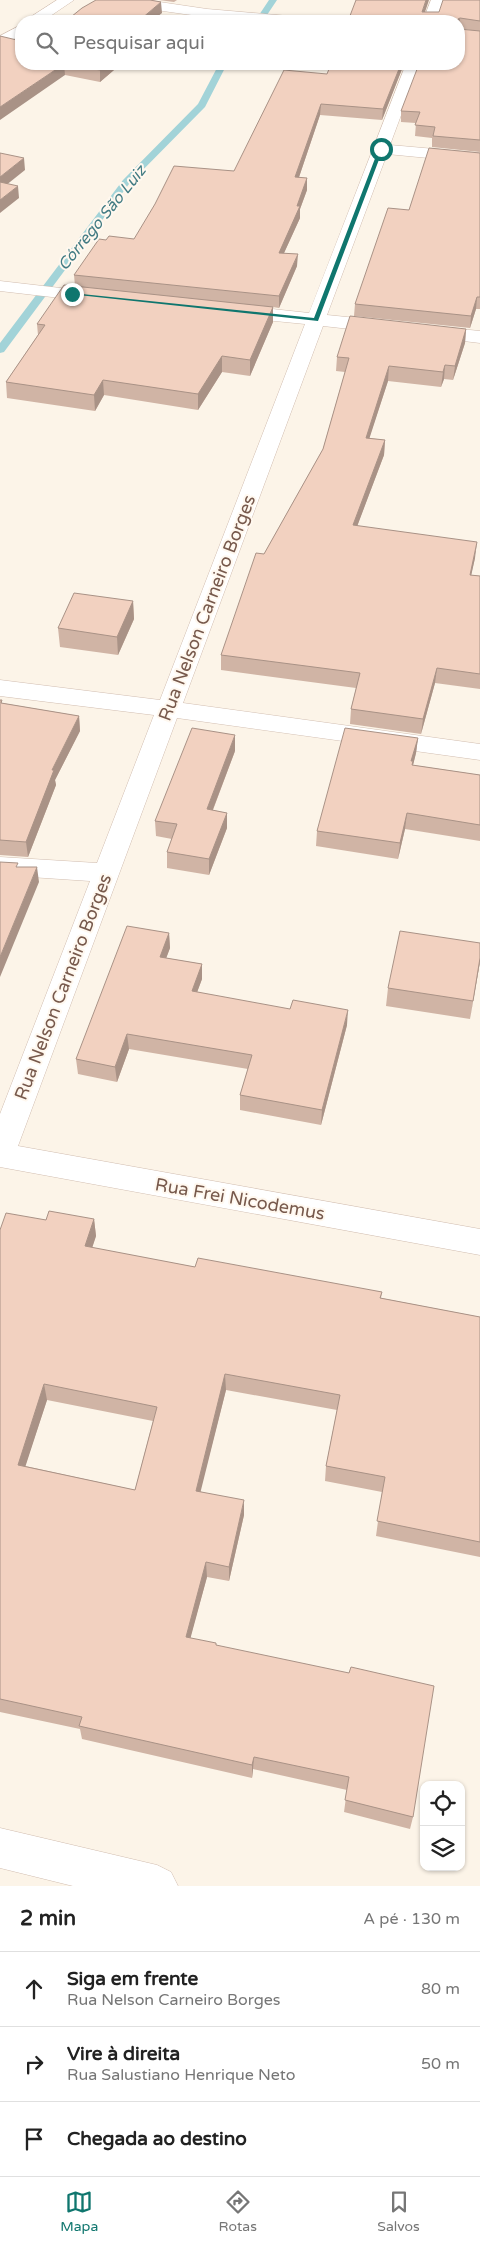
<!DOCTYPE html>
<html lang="pt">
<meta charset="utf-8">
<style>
body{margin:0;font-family:"Varela Round",sans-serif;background:#f6f6f6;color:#222}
.controls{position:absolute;right:15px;bottom:15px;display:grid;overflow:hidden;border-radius:10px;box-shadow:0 1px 4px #0004}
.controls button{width:45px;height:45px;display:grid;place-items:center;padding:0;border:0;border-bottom:1px solid #e0e0e0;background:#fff;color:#222;font:25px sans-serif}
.stop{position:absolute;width:15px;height:15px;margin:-11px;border:4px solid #0f766e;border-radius:50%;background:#fff}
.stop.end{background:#0f766e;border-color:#fff;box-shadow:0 1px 5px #0008}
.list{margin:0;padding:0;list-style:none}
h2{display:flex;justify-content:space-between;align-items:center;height:65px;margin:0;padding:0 20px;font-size:21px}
h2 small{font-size:16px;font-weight:400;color:#767676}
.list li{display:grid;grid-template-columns:32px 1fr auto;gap:15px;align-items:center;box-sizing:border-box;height:75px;padding:0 20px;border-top:1px solid #e0e0e0}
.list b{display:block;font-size:19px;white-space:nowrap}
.list p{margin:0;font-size:16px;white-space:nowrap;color:#767676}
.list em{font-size:16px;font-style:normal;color:#767676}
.icon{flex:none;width:28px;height:28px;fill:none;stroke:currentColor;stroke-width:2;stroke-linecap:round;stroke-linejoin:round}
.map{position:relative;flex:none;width:480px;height:1886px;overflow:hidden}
.search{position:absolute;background:#fff;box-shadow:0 1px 4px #0004;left:15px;right:15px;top:15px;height:55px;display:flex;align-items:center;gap:12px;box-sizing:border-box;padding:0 18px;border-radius:20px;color:#767676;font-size:19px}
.sheet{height:290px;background:#fff}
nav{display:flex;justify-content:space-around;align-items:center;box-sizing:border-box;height:70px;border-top:1px solid #e0e0e0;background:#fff;font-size:14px;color:#767676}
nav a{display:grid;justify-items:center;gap:2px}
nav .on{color:#0f766e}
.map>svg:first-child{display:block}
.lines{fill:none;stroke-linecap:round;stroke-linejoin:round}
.stream{fill:#a2d3d8;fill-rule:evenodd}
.minor-casing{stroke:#d1bdb0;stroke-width:1}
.minor{fill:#fff;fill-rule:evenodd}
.wall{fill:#d0b4a5;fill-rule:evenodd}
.shaded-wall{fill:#a99286}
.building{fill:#f2d1c0;stroke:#a99286;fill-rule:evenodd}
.route{fill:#0f766e}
.labels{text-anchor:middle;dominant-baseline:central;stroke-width:4;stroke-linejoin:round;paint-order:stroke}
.far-water-label{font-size:16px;font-style:italic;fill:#427b83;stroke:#fff8ef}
.street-label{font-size:18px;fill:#77594c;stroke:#fff8ef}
</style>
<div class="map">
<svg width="480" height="1886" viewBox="0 0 480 1886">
<rect width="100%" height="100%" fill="#fcf4e8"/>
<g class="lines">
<path class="stream" d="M269,0H277L263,21H255Z
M219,64H227L205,107L129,184L4,352L0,353V343L123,180L198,104Z"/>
<g class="minor-casing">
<path id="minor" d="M57,0H74L43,21H27L29,18Z
M109,0H146L207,9L300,17L307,21C243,25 179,13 116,4Z
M431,0H445L437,21H423Z
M21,25V35L0,47V36Z
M406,64H420L390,145L480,153V163L387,154L327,315L386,321L393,323L395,327L393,331L386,333L323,326L183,703L480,744V760L177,718L18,1146L480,1229V1255L0,1167V1114L90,881L0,875V857L97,863L154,715L0,696V680L160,700L305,324L235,317L228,315L226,311L228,307L235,305L309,313Z
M0,281L95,292L101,293L104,297L101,301L95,302L0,291Z
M429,326L480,331V343L422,336L420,332L422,328Z
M0,1828L157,1865L171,1872L178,1886H73L0,1868Z"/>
</g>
<use href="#minor" class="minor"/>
</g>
<path class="wall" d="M159,0H177L174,2Z
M480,0V152L432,147V138L415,136L416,123L401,122V111L470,30L459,29L425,12H439Z
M21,64H121L100,82L65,75Z
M331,64H404L382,120L320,115L299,177L307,190L300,209V218L284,253L297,266L279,308L273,307V322L250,376L222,372L198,410L104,395L95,411L7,398L6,382L38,335L37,324L75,286L74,275L106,240L134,239L234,171L327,74Z
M480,153V309H476L470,328L354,316L355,304L409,210Z
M466,329L465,343L453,380L444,379L441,387L388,381L369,438L385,440L384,455L357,526L475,558L471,575L480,576V689L435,683L421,734L350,724L351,709L356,688L221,670V655L264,554L323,449L345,372L336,371L337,357Z
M133,601L134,619L118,655L60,647L58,628Z
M0,700L2,703L79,716L80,731L55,780L56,785L28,857L0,855Z
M418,738L416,753L413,765L480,775V841L405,829L398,859L316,846L317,831Z
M235,751L213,810L227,813V828L209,875L167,868V852L172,839L156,836L155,821Z
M169,933L170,948L166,958L202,964V979L197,992L347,1025L321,1125L240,1110V1095L248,1069L129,1049L117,1082L78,1074L76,1059Z
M480,943V961L470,1019L386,1006L388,988Z
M94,1219L96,1236L92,1248L195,1267L382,1292L381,1298L480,1317V1557L376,1536L382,1492L325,1481L326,1466L337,1410L226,1390L200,1491L244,1515L229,1581L207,1577L190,1638L217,1645L413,1817L410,1829L344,1812L347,1790L253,1769L252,1778L82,1739L80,1729L0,1712V1230L46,1220ZM47,1400L153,1421L135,1490L25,1466Z"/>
<path class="shaded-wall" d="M426,0H429L422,21V12Z
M161,2L162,13L152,21L141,19Z
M460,18L459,28V29L458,19Z
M64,64L65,75L0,120V107Z
M107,64H121L100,82V70Z
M401,64H404L382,120L383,109Z
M321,104L320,115L295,189V177Z
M24,158L25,170L0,190V177Z
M307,178V190L300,209V218L279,264V253Z
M18,186L19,198L0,213V200Z
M298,254L297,266L279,308V296Z
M477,297L476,309L470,328L471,316Z
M273,307V322L250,376V360Z
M466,329L465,343L453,380L455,366Z
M222,356V372L198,410V394Z
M445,365L444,379L441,387L443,372Z
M389,366L388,381L365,452L366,438Z
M103,380L104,395L95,411L94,395Z
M385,440L384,455L352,540L353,525Z
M477,542L475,558L468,590L470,575Z
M133,601L134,619L118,655L117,637Z
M437,668L435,683L421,734L423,719Z
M79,716L80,731L55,780L56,785L28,857L26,842L52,770Z
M235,735V751L207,825V809Z
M418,738L416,753L413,765L411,761Z
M227,813V828L209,875V859Z
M407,813L405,829L398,859L400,843Z
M37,867L39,882L0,977V957Z
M169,933L170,948L161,972L160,957Z
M480,958V962L470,1019L473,1001Z
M202,964V979L192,1006V991Z
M348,1010L347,1025L321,1125L322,1110Z
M127,1034L129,1049L117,1082L115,1067Z
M94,1219L96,1236L87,1263L85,1246Z
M225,1374L226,1390L197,1506L196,1491Z
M44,1384L47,1400L21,1480L18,1465Z
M244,1500V1515L229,1581V1567Z
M206,1562L207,1577L187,1651L186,1637Z
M254,1757L253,1769L252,1778V1765Z"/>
<path class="building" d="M96,0H150L161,2L141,19L154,21H66L82,8Z
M356,0H426L422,12H439L443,0H480V21L460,18L458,19V21H348Z
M459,29L480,31V140L433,136L435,127L415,125L420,112L401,111L419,64H459Z
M0,36L21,41V64H107L100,70L64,64L0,107Z
M331,64H401L383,109L321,104L295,177L307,178L297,206H300L279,253L298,254L279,296L74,275L99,239L106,240L109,236L134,239L155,204L174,166L234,171L284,70L327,74Z
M429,148L480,153V297H477L471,316L355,304L388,208L409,210Z
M0,153L24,158L0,177Z
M0,182L18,186L0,200Z
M64,285L273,307L250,360L222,356L198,394L103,380L94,395L6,382L45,325L37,324Z
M350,316L466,329L455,366L445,365L443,372L389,366L366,438L385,440L353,525L477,542L470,575L480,576V674L437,668L423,719L351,709L360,673L221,655L256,553L264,554L323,449L349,358L337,357Z
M74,593L133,601L117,637L58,628Z
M0,700H2L1,703L79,716L52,770H54L26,842L0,840Z
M192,728L235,735L207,809L227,813L209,859L167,852L177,824L155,821Z
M345,728L418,738L411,761H413L412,765L480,775V825L407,813L400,843L317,831Z
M0,862L18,863L16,867H37L0,957Z
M127,926L169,933L160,957L202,964L192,991L290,1009L293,1000L348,1010L322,1110L240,1095L252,1055L127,1034L115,1067L76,1059Z
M400,931L480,943V958L473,1001L388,988Z
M49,1211L94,1219L85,1246L195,1267L198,1258L382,1292L380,1298L480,1317V1542L377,1521L385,1477L326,1466L340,1395L225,1374L196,1491L244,1500L229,1567L206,1562L186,1637L216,1643V1645L349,1673L351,1667L434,1686L413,1817L345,1800L349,1777L254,1757L252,1765L79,1726L82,1717L0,1699V1230L6,1213L46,1220ZM44,1384L157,1407L135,1490L18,1465Z"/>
<path class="route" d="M379,148L383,149L318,321L69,294L72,293L314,318Z"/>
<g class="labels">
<g class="far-water-label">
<text transform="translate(102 218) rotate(-51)">Córrego São Luiz</text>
</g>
<g class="street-label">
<text transform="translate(207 608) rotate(-69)">Rua Nelson Carneiro Borges</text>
<text transform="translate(63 987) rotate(-69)">Rua Nelson Carneiro Borges</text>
<text transform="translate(240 1199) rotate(10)">Rua Frei Nicodemus</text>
</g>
</g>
</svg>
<div class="controls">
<button><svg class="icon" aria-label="locate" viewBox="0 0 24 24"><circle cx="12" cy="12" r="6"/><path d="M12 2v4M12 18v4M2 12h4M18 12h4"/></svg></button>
<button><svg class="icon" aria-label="layers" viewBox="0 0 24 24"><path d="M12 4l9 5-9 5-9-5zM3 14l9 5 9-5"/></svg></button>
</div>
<div class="stop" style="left:381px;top:149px"></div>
<div class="stop end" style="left:72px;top:294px"></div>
<div class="search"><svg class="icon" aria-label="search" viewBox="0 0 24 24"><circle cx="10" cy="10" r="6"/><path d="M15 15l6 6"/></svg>Pesquisar aqui</div>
</div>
<section class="sheet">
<h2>2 min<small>A pé · 130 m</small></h2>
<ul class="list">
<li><svg class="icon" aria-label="ahead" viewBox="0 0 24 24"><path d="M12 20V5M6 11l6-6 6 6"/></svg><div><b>Siga em frente</b><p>Rua Nelson Carneiro Borges</p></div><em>80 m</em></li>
<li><svg class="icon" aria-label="right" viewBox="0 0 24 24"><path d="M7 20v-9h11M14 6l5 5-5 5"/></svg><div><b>Vire à direita</b><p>Rua Salustiano Henrique Neto</p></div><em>50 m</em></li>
<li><svg class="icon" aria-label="arrive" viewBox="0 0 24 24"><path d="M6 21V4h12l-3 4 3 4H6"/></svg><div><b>Chegada ao destino</b></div></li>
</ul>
</section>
<nav>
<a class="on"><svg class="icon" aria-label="map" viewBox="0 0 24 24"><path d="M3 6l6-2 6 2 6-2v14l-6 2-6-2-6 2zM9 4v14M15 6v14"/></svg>Mapa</a>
<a><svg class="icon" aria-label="directions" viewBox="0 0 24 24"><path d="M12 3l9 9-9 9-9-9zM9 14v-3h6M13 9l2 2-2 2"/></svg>Rotas</a>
<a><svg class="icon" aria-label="saved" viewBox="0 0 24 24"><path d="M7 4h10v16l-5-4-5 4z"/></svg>Salvos</a>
</nav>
